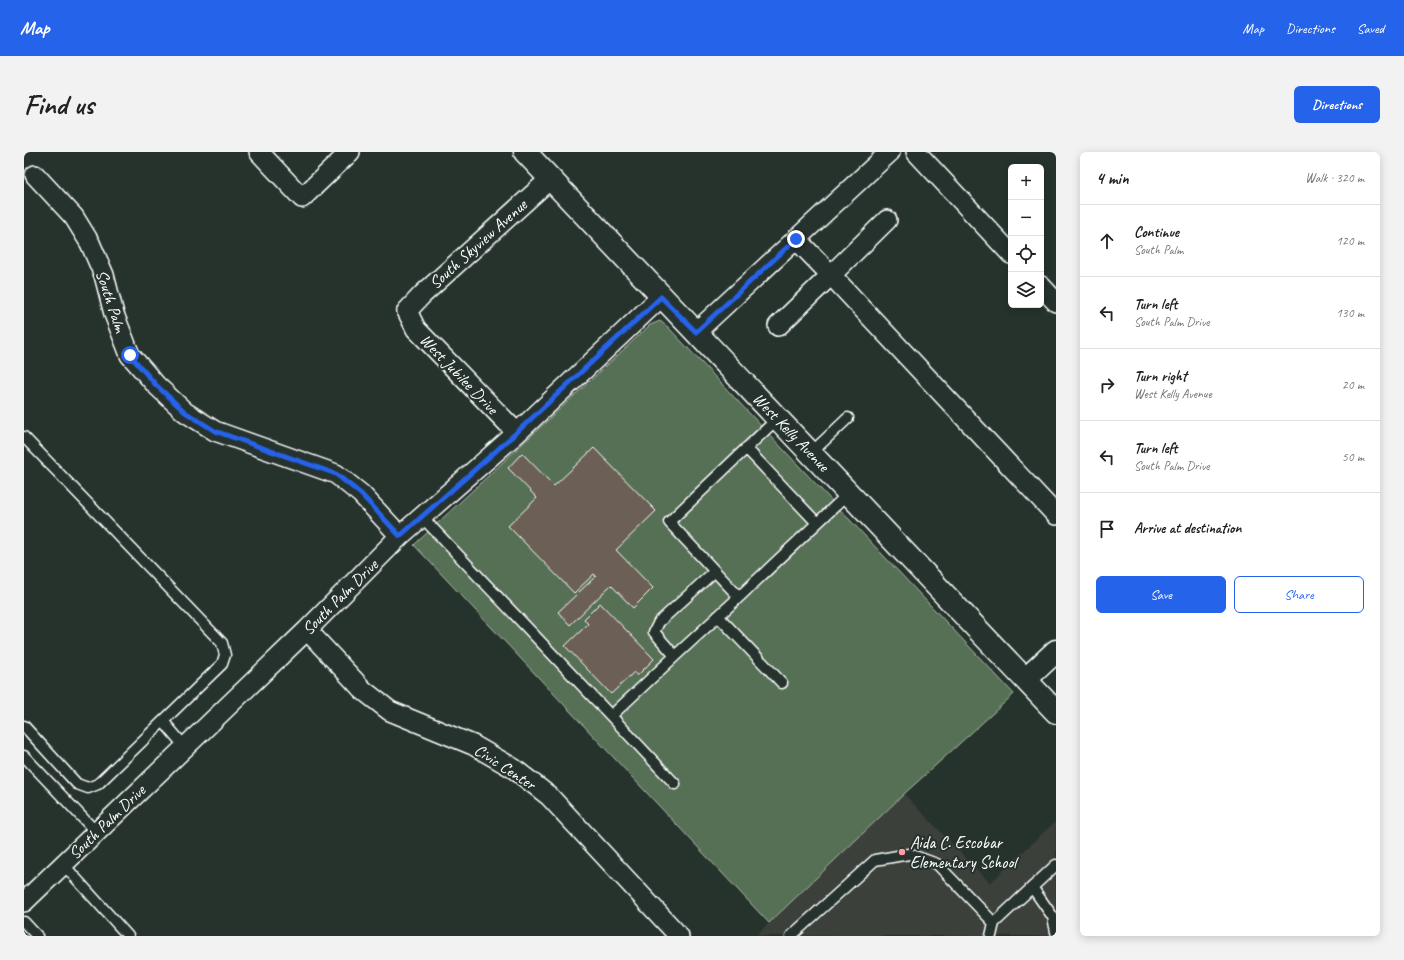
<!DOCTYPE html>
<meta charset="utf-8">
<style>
body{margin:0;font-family:Caveat,sans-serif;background:#f2f2f2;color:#222}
.controls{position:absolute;right:12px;top:12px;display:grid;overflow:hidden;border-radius:6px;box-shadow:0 2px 10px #0003}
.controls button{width:36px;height:36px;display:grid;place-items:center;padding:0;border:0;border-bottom:1px solid #e0e0e0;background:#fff;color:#222;font:20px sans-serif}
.stop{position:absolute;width:12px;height:12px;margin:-9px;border:3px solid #2563eb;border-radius:50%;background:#fff}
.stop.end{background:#2563eb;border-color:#fff;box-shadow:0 1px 4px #0008}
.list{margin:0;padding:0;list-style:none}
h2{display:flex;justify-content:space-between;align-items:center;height:52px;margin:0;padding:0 16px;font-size:17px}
h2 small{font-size:13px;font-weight:400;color:#767676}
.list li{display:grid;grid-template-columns:26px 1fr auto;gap:12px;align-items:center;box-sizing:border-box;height:72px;padding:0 16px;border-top:1px solid #e0e0e0}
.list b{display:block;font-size:15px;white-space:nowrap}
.list p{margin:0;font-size:13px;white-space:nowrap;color:#767676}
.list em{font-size:13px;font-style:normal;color:#767676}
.actions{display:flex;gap:8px;padding:12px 16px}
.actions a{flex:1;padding:9px 0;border:1px solid #2563eb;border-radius:6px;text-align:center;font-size:14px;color:#2563eb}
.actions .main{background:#2563eb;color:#fff}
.icon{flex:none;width:22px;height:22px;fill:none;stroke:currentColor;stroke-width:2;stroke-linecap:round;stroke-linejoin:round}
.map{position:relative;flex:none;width:1032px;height:784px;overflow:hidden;border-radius:6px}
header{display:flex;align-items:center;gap:24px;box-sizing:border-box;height:56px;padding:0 20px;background:#2563eb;color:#fff}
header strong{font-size:19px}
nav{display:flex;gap:22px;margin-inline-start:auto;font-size:14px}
.intro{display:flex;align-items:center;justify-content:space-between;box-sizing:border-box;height:96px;padding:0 24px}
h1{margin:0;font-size:28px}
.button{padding:10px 18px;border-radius:6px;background:#2563eb;color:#fff;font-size:14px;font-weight:700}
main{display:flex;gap:24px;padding:0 24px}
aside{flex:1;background:#fff;border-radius:6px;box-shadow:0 2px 10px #0003}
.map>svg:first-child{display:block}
.built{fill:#3b403a}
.green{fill:#576f54;stroke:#abb7aa}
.building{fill:#6c6057;stroke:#fff}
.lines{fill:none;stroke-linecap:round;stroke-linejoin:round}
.service-casing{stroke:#fff;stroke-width:13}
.minor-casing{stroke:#fff;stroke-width:22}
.tertiary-casing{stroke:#fff;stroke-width:25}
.service{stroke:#26332d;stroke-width:10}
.minor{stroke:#26332d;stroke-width:19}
.tertiary{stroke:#26332d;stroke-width:22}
.route{stroke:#2563eb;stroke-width:5}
.poi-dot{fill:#ff9aa2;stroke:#26332d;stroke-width:1.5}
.labels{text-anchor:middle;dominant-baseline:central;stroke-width:4;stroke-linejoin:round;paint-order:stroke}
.street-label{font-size:17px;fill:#fff;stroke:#26332d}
.poi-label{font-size:17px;fill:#fff;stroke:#26332d;text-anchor:start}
</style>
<header>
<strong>Map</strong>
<nav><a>Map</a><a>Directions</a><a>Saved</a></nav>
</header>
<div class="intro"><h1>Find us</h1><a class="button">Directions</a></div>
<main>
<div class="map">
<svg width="1032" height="784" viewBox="0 0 1032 784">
<rect width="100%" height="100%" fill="#26332d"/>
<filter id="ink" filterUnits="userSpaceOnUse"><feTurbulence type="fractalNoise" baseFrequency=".025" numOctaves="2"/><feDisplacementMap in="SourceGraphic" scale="8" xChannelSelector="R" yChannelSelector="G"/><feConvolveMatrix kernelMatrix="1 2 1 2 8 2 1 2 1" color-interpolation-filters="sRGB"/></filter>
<g filter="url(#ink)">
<path class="built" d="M880,642L966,731L1032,669V784H732Z"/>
<path class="green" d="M636,169L644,175L990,542L880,642L745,771L390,393L626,173Z"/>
<path class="building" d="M570,296L632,359L592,398L629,436L609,456L587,433L546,473L534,460L572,424L570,422L550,441L484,374L513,346L484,316L498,301L530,334Z
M576,451L630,507L613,524L610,520L587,542L541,494L564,472L560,467Z"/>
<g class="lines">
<g class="service-casing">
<path id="service" d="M754,266L645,370L715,445L825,341
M0,285L198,491L201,503L198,512L74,632L64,636L53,632L0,574
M722,296L793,371
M787,301L824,266
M398,365L587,564L651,504
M691,419L635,470L630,480L651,504L715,445
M694,464L758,531
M587,564L651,632
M139,569L161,595
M0,604L72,680
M39,712L104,784
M1008,735L1029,765L1032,780
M0,770L13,784
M767,784L851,708L885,702L913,712L970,771L1032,713
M967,784L970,771"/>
</g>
<g class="minor-casing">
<path id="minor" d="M235,0L278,46L326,0
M892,0L987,102
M11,23L50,65L66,91L80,123L90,162L106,203L132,233L161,260L191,279L312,322L337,342L376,384
M772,87L807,123L863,68
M1017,134L1032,150
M754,174L807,123L1032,363
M672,180L866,0
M493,281L392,177L383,159L398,143L526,27
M283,478L339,538L366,559L449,593L489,616L525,644L655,784
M0,750L283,478L376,384L493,281L637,145"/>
</g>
<g class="tertiary-casing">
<path id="tertiary" d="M501,0L1032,560
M1002,527L1032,499"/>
</g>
<use href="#service" class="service"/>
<use href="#minor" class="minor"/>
<use href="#tertiary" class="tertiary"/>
</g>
</g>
<g class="lines" filter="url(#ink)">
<path class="route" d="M106,203L132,233L161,260L191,279L312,322L337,342L376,384L492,281L637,145L672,180L772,87"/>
</g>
<circle class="poi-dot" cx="878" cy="700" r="4"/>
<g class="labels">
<g class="street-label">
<text transform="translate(454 92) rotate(-42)">South Skyview Avenue</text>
<text transform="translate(87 149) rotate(72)">South Palm</text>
<text transform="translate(435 222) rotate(46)">West Jubilee Drive</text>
<text transform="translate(767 280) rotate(46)">West Kelly Avenue</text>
<text transform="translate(316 445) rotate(-45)">South Palm Drive</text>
<text transform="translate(481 615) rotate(33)">Civic Center</text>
<text transform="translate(83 670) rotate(-44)">South Palm Drive</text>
</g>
<g class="poi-label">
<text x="886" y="690">Aida C. Escobar<tspan x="886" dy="20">Elementary School</tspan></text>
</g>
</g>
</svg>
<div class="controls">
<button>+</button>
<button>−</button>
<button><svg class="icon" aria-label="locate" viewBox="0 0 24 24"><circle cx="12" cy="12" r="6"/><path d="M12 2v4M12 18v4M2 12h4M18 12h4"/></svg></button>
<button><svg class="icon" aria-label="layers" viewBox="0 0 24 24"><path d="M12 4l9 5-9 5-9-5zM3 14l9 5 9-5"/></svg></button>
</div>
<div class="stop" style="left:106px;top:203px"></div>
<div class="stop end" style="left:772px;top:87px"></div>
</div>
<aside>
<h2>4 min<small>Walk · 320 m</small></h2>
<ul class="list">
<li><svg class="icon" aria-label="ahead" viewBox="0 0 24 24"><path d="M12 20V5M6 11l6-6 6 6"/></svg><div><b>Continue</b><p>South Palm</p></div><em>120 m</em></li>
<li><svg class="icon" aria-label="left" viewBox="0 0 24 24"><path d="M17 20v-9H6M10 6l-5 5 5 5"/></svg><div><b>Turn left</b><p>South Palm Drive</p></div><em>130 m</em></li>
<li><svg class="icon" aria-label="right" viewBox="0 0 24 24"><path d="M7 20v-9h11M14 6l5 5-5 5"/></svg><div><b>Turn right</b><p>West Kelly Avenue</p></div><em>20 m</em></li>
<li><svg class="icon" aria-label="left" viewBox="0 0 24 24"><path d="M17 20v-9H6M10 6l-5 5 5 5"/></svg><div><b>Turn left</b><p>South Palm Drive</p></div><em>50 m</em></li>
<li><svg class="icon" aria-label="arrive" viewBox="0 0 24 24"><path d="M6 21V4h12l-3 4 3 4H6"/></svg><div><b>Arrive at destination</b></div></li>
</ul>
<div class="actions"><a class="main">Save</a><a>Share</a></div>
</aside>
</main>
